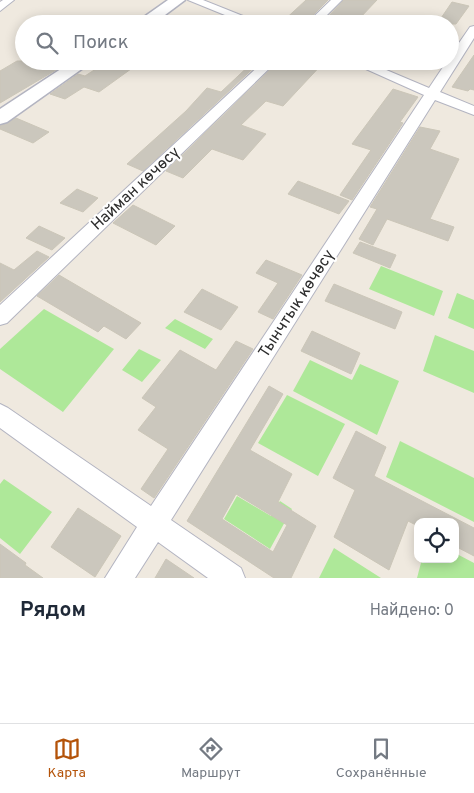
<!DOCTYPE html>
<html lang="ru">
<meta charset="utf-8">
<style>
body{margin:0;font-family:Overpass,sans-serif;background:#f6f6f7;color:#1f2937}
.controls{position:absolute;right:15px;bottom:15px;display:grid;overflow:hidden;border-radius:10px;box-shadow:0 2px 12px #0003}
.controls button{width:45px;height:45px;display:grid;place-items:center;padding:0;border:0;border-bottom:1px solid #e0e1e3;background:#fff;color:#1f2937;font:25px sans-serif}
.list{margin:0;padding:0;list-style:none}
h2{display:flex;justify-content:space-between;align-items:center;height:65px;margin:0;padding:0 20px;font-size:21px}
h2 small{font-size:16px;font-weight:400;color:#747a83}
.icon{flex:none;width:28px;height:28px;fill:none;stroke:currentColor;stroke-width:2;stroke-linecap:round;stroke-linejoin:round}
.map{position:relative;flex:none;width:474px;height:578px;overflow:hidden}
.search{position:absolute;background:#fff;box-shadow:0 2px 12px #0003;left:15px;right:15px;top:15px;height:55px;display:flex;align-items:center;gap:12px;box-sizing:border-box;padding:0 18px;border-radius:28px;color:#747a83;font-size:19px}
.sheet{height:145px;background:#fff}
nav{display:flex;justify-content:space-around;align-items:center;box-sizing:border-box;height:70px;border-top:1px solid #e0e1e3;background:#fff;font-size:14px;color:#747a83}
nav a{display:grid;justify-items:center;gap:2px}
nav .on{color:#b45309}
.map>svg:first-child{display:block}
.green{fill:#aee899}
.building{fill:#cbc7bd;stroke:#cbc6b8;fill-rule:evenodd}
.lines{fill:none;stroke-linecap:round;stroke-linejoin:round}
.street-casing{stroke:#b3b4c1;stroke-width:2}
.secondary-casing{stroke:#b3b4c1;stroke-width:3}
.street{fill:#fff;fill-rule:evenodd}
.secondary{fill:#fff;fill-rule:evenodd}
.labels{text-anchor:middle;dominant-baseline:central;stroke-width:4;stroke-linejoin:round;paint-order:stroke}
.street-label{font-size:16px;fill:#2d2d2d;stroke:#fff}
</style>
<div class="map">
<svg width="474" height="578" viewBox="0 0 474 578">
<rect width="100%" height="100%" fill="#efe9df"/>
<path class="green" d="M381,266L443,291L434,316L369,289Z
M457,293L474,300V329L448,318Z
M44,309L114,349L63,412L0,369V349Z
M175,319L213,339L205,349L165,328Z
M435,335L474,351V393L423,371Z
M139,349L161,360L142,382L122,370Z
M310,360L352,380L360,364L399,381L377,435L293,391Z
M287,395L345,424L318,476L258,443Z
M400,441L474,478V522L386,477Z
M4,479L52,512L20,554L0,538V484Z
M237,496L271,516L280,501L292,509L270,549L224,519Z
M334,548L381,578H319Z
M455,553L474,563V578H417L422,559H455Z"/>
<path class="building" d="M306,0H328L304,24H280Z
M344,0H377L359,19L341,15L332,24H321Z
M452,2L469,6L456,24H437Z
M474,55V90L470,89L468,91L452,87Z
M17,61H45L61,67L0,103V71Z
M108,61H142L99,92L84,87L65,99L50,94L78,74L85,76Z
M254,61H261L143,171L127,164L186,111L207,88L221,92Z
M279,61H325L283,106L266,101L241,125L266,134L243,160L212,149L183,178L166,171Z
M393,89L418,97L400,122L403,123L352,200L340,195L371,150L352,144Z
M16,118L49,132L33,143L0,129V126Z
M420,127L440,131L430,149L459,159L430,219L454,227L448,241L387,219L373,245L359,239L377,209L370,207Z
M298,181L349,201L339,214L288,194Z
M77,189L98,198L83,212L60,203Z
M133,205L175,226L156,245L113,223Z
M39,226L65,238L52,250L26,238Z
M360,242L396,255L390,268L353,253Z
M37,251L49,257L0,302V263L14,270Z
M266,260L302,275L273,319L258,312L278,283L256,273Z
M59,275L141,323L126,339L104,326L98,332L37,296Z
M334,284L402,312L395,329L325,301Z
M202,289L238,307L221,330L184,312Z
M312,331L360,353L351,374L301,351Z
M236,341L253,349L154,498L141,489L168,449L138,430L156,407L142,398L180,350L216,370Z
M269,386L283,394L250,450L292,474L278,502L316,526L291,578H274L187,521ZM236,494L287,525L273,552L222,519Z
M356,431L386,447L374,476L474,528V556L455,546V522H418V526L408,521L389,570L334,537L355,490L333,478Z
M78,508L121,536L95,577L51,547Z
M0,544L26,563L25,565L43,578H0Z
M166,559L194,578H155Z"/>
<g class="lines">
<g class="street-casing">
<path id="street" d="M3,0H14L0,11V2Z
M188,0H203L263,24H247Z
M331,0H342L318,24H306Z
M474,26V38L440,92L474,106V115L435,100L171,520L241,568L245,578H208L158,542L135,578H105L137,527L0,428V404L8,408L151,506L424,95L348,61H365L429,88L447,61H450V56L470,27Z
M264,61H277L7,323L0,325V305Z"/>
</g>
<g class="secondary-casing">
<path id="secondary" d="M168,0H185L153,24H134Z
M73,61H93L7,122L0,124V109Z"/>
</g>
<use href="#street" class="street"/>
<use href="#secondary" class="secondary"/>
</g>
<g class="labels">
<g class="street-label">
<text transform="translate(136 189) rotate(-43)">Найман көчөсү</text>
<text transform="translate(297 304) rotate(-57)">Тынчтык көчөсү</text>
</g>
</g>
</svg>
<div class="controls">
<button><svg class="icon" aria-label="locate" viewBox="0 0 24 24"><circle cx="12" cy="12" r="6"/><path d="M12 2v4M12 18v4M2 12h4M18 12h4"/></svg></button>
</div>
<div class="search"><svg class="icon" aria-label="search" viewBox="0 0 24 24"><circle cx="10" cy="10" r="6"/><path d="M15 15l6 6"/></svg>Поиск</div>
</div>
<section class="sheet">
<h2>Рядом<small>Найдено: 0</small></h2>
<ul class="list">
</ul>
</section>
<nav>
<a class="on"><svg class="icon" aria-label="map" viewBox="0 0 24 24"><path d="M3 6l6-2 6 2 6-2v14l-6 2-6-2-6 2zM9 4v14M15 6v14"/></svg>Карта</a>
<a><svg class="icon" aria-label="directions" viewBox="0 0 24 24"><path d="M12 3l9 9-9 9-9-9zM9 14v-3h6M13 9l2 2-2 2"/></svg>Маршрут</a>
<a><svg class="icon" aria-label="saved" viewBox="0 0 24 24"><path d="M7 4h10v16l-5-4-5 4z"/></svg>Сохранённые</a>
</nav>
